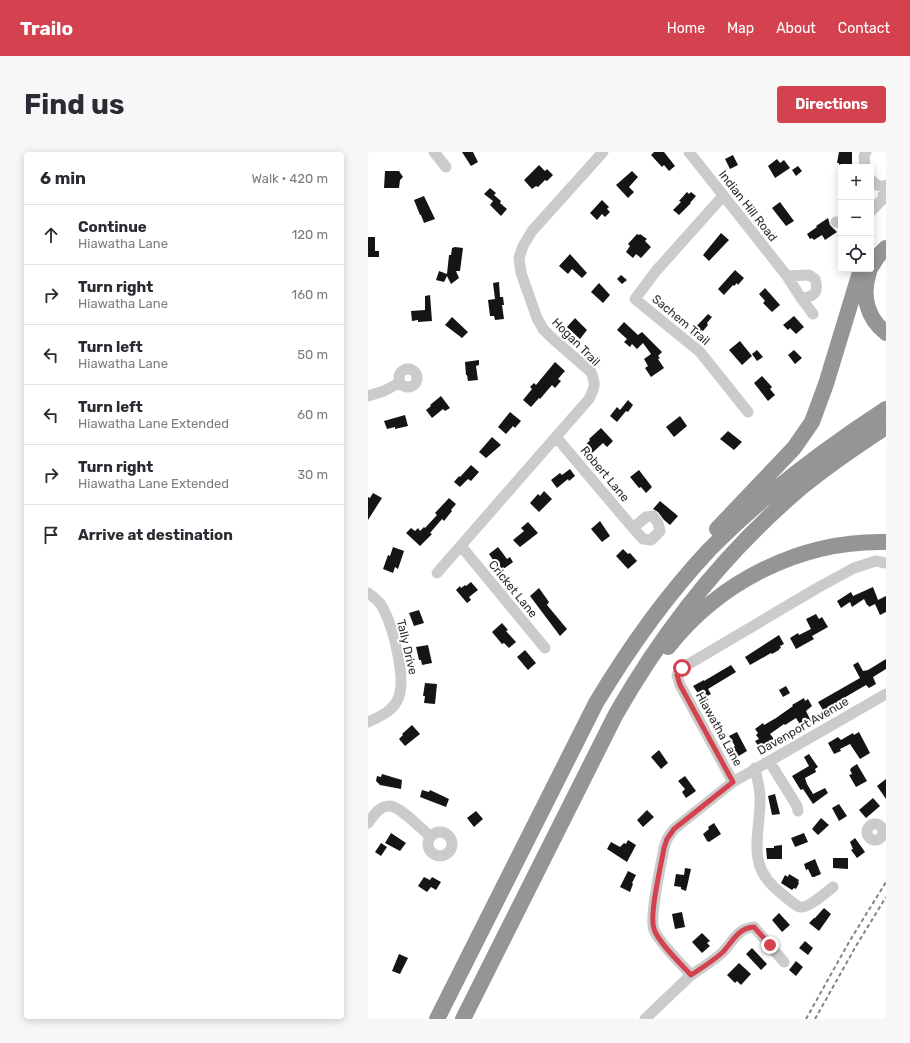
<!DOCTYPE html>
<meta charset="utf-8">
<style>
body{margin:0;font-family:Rubik,sans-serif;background:#f7f7f7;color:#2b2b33}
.controls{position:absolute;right:12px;top:12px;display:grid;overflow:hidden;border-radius:4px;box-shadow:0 2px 10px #0003}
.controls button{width:36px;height:36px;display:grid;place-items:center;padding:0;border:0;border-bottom:1px solid #e1e1e2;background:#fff;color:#2b2b33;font:20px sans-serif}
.stop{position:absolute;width:12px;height:12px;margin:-9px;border:3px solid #d3424e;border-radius:50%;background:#fff}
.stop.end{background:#d3424e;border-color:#fff;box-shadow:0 1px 4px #0008}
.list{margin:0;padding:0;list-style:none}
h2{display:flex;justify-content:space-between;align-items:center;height:52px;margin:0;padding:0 16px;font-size:17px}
h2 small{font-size:13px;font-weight:400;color:#7c7c81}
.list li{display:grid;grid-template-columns:26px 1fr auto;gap:12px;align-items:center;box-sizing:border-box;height:60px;padding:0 16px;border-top:1px solid #e1e1e2}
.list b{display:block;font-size:15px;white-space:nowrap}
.list p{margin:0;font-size:13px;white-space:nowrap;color:#7c7c81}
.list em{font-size:13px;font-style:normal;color:#7c7c81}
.icon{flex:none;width:22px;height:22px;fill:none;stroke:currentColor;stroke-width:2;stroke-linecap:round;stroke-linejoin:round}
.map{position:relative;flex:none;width:518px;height:867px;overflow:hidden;border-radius:4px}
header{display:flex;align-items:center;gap:24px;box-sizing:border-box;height:56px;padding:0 20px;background:#d3424e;color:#fff}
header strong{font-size:19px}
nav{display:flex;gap:22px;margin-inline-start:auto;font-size:14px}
.intro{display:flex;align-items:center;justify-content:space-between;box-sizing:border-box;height:96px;padding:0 24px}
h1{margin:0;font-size:28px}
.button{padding:10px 18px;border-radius:4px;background:#d3424e;color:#fff;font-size:14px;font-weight:700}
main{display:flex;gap:24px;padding:0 24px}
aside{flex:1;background:#fff;border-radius:4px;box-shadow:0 2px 10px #0003}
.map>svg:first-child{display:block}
.building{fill:#151515}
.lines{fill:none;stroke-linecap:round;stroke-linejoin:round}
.minor{stroke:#cbcbcb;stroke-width:11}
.highway{stroke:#959595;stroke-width:16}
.rail{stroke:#838383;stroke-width:2;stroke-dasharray:4 3;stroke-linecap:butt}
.route{stroke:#d3424e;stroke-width:5}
.labels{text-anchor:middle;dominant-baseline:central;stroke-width:4;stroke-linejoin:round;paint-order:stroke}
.street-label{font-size:12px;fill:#2e2e2e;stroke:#fff}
</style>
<header>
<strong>Trailo</strong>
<nav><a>Home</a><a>Map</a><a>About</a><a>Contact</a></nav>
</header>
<div class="intro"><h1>Find us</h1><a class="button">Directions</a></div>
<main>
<aside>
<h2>6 min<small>Walk · 420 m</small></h2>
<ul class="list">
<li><svg class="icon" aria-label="ahead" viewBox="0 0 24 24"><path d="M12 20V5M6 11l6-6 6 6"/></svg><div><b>Continue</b><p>Hiawatha Lane</p></div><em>120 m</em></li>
<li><svg class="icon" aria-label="right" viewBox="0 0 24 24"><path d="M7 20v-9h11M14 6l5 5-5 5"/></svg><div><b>Turn right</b><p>Hiawatha Lane</p></div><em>160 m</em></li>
<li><svg class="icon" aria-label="left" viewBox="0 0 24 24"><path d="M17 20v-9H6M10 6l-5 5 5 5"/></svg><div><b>Turn left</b><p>Hiawatha Lane</p></div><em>50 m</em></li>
<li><svg class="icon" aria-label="left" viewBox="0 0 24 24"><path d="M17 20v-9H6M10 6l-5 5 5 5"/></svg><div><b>Turn left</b><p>Hiawatha Lane Extended</p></div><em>60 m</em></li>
<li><svg class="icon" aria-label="right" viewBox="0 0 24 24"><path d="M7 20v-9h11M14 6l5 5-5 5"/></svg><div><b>Turn right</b><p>Hiawatha Lane Extended</p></div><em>30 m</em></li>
<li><svg class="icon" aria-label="arrive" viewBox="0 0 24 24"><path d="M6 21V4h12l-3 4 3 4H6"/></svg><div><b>Arrive at destination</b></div></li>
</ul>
</aside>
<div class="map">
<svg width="518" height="867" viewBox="0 0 518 867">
<rect width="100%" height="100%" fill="#fff"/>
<path class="building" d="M94,0H105L110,10L103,14Z
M286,0H296L307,14L301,19L296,13L294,15L283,3Z
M471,0H484V15H471V11H469Z
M365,3L370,13L362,17L357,7Z
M409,7L412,11L416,8L422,16L407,26L400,14Z
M171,13L177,19L179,17L185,23L179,29L177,28L170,35L168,34L164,37L156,28Z
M430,14L434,19L428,24L424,18Z
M17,19H31L35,25L32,28L31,36H16Z
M264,19L270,25L261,35L266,40L260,46L248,33Z
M122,36L128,41L126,43L133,49L132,51L139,57L133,64L122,53L125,49L116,42Z
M319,40L321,42L323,40L328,44L322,51H323L311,63L305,58L313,50L311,49Z
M56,44L67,67L56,71L53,63H52L46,48Z
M234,48L241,55L239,57L242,60L237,65L234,62L229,68L222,61Z
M412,50L426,69L418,74L404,56Z
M460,66L462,73L469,80L457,88L454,83L446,88L444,86L442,87L439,82L449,75L448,74Z
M353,81L361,88L341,109L335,103Z
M269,82L271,83L272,82L279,87L277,89L283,95L273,106L268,102L265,106L258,100L262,94L260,92Z
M0,85H7V99H11V105H0Z
M87,95L95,96L92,119H88L91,126L83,132L79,124L76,130L68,128L71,119L79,122L81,103H83L84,96Z
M202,102L219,121L214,126L204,117L200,122L191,114Z
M367,118L376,126L370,133L369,131L366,134L365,133L356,143L350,137Z
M253,123L259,128L254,132L249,127Z
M131,130L132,145H135L136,153H134L136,167L127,168L126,164H122L120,148L127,147L125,131Z
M231,131L242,143L235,151L223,140Z
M397,136L412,153L404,160L395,151L397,149L391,142Z
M62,143L64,169L50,170V168L44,169L43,159L57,158V144Z
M340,162L344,165L339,171L340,173L335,179L333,178L328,183L324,179Z
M426,164L436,175L428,182L422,176L420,178L415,173Z
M84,165L100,180L94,186L77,173Z
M207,166L219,178L212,187L199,175Z
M256,170L270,183L274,180L294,200L290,204L292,206L290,207L296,216L283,225L277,216L280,214L276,207L283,202L275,191L269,197L264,192L262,195L256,190L259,187L249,178Z
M372,189L384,204L374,213L361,198Z
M389,198L395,205L389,209L384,202Z
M426,198L434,206L427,212L420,203Z
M111,208V213L108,214L110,228L100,229L99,223H98L97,210Z
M187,210L197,219L190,227L193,229L187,236L184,233L172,247L171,246L163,255L155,248L164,237L162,235L166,231L168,233Z
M394,224L404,235L402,237L407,243L400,249L386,231Z
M73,244L82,256L77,259L75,257L64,266L58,258L63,254L62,253Z
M260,248L265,253L260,260L258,259L249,270L242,264L249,255L252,258Z
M142,260L153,269L147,276L145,274L138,282L130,275Z
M37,263L40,274L27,277V275L19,277L16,269Z
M312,264L319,274L306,285L298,275Z
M233,276L245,289L239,295L235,291L223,302L216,295L222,288L221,287Z
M360,279L374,290L366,298L352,287Z
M124,285L133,293L118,306L111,300Z
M103,313L111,320L103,329L100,327L92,335L86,330L91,324L92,325Z
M202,317L207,324L201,329L200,327L189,336L183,328L192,321L194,323Z
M271,318L284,335L278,341L273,335L271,336L262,325Z
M176,339L184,347L171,360L162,351L170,342L172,344Z
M5,341L14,346L0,368V345L2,346Z
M81,346L88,352L83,358L84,359L76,369L74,367L62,381L64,382L52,394L38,381L43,376L47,379L50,376L52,379L56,375L57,376L69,363L67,361Z
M292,349L310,364L302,373L296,368L290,360L285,357Z
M232,369L242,384L234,390L223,377Z
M160,370L170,381L152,395L145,388L156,379L153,376Z
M25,395L36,399L30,417L27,415L25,421L15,417L20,403L22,404Z
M130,395L139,407L142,405L145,410L134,418L131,414L130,415L121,402Z
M255,397L260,402L262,401L269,409L260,417L248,404Z
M103,430L110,438L101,445L103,448L99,451L88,438L92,434L93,436L97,433L98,434Z
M505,435L510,448L518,444V460L512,463L507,452L501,455L500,453H499L496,447L484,455L482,450L473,456L469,449L483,440L485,444Z
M171,436L181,450L179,453L199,477L192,484L162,444Z
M51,458L56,471L46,474L41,461Z
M448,462L451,467L454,465L460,475L444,484L446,487L428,497L422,486L430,481L431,483L443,477L438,467Z
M134,471L140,478L138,479L148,490L141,496L136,491L134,492L124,480Z
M411,483L416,492L412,494L413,496L411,497V498L404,502L403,501L382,513L377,505Z
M60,493L64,511L54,513L53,508H51L48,495Z
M157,498L168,511L160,518L149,505Z
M518,507V517L505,525L508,532L501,536L498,533L469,550L472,554L464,558L462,556L457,559L456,557L455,558L450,550L492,526L485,513L490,510L495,519L500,518Z
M363,513L368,520L340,537L343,542L334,547L325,534L336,528V529Z
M57,531L69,532L67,552L56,551L57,544H55Z
M418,534L422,541L415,545L411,538Z
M436,546L437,549L440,547L444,554L438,559L443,569L433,574L428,566L417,573L416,572L402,582L406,587L392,596L387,589L391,587L388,583L390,581L387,577L395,571L396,573L408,566L425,554L424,553Z
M44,573L52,582L37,594L31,587L35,583L34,582Z
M369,580L379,599L369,605L364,596L367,594L361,584Z
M491,580L502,601L492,607L482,592L472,597L473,599L466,602L460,591L470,585L473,588L485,581L486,583Z
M291,598L300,611L293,617L283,605Z
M441,602L450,615L447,617L448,620L437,626L439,632L445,642L457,636L460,641L445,652L435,637L433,638L432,637L424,624L441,614L436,605Z
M489,612L499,629L488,635L481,623L484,622L482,618L483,616Z
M14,622L34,628L33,637L12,633L8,629L9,624L13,625Z
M317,624L328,639L318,646L314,640L317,637L310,629Z
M518,627V647L509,634Z
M54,638L61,640L62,638L81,647L78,655L52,645Z
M407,642L412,662L404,663L400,644Z
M505,646L512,654L498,666L491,658Z
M471,652L479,664L471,669L464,656Z
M279,658L286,665L275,675L269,668Z
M108,659L115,667L106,675L99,666Z
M453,666L461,673L450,683L444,677Z
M346,671L353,682L341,690L339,689L335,682L341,677L340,675Z
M23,681L38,691L32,699L17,691Z
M436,681L440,690L427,695L423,686Z
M487,686L497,700L489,706L483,698L485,697L482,690Z
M260,688L268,693L259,710L239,697L243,690L252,695L256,691L258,692Z
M13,691L19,695L13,704L7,700Z
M414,693V707H399L398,696H406V694Z
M465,706H480V717L465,716Z
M447,707L453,722L446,725H444L440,717L438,718L436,712Z
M317,716L323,717L318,739L313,737V735L306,734L308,722L316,723Z
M260,719L268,723L264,731L265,732L262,740L252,735Z
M421,722L431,728L430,730L431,731L428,737L426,736L424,738L413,731L417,723L420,725Z
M56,725L62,728L64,725L73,730L68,738L63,735L59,740L50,734Z
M456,756L463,762L451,779L441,771L446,766H447Z
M314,760L317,775L307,777L304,762Z
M411,761L422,773L414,780L404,768Z
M334,781L342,789L339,791L342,794L334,801L324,790Z
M437,789L445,796L440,803L431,796Z
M384,796L399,812L393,818L378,802Z
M31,802L40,806L32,822L24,819Z
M428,809L435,815L428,824L421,818Z
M371,811L383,822L373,833L369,829L367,831L359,823Z"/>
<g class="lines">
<path class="minor" d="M66,0L78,15
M321,0L419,124L433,146C447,145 451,140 447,127L441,123L419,124
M497,15L496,4L498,0
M503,28L509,33L516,35L518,33
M355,44L288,119L267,147L332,200L380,260
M503,59L515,47L516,35
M468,70L473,71
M433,146L445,162
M31 226a9 9 0 1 1 18 0a9 9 0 1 1-18 0Z
M0,244L16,239L31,231
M188,285L265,376L275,387L283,388L292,379L290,371L285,364L278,365L265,376
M93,394L177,496
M69,421L221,247C227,235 228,232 223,220L183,185L175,177L169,166L153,121L151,106L155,94L164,79L235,0
M0,441C6,445 12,450 15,456C25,475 40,530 29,549C23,560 11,565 0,570
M401,609L429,654L430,659
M387,616C389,627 393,639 392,650C391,688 378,715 414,742C419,746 426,753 432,755C439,757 459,740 465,735
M365,630L312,533L309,523L314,516L451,435L486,416L508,409L518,411
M0,671C5,664 12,653 22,654C33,655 53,677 62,684
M499 680a8 8 0 1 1 16 0a8 8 0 1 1-16 0Z
M60 692a12 12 0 1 1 24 0a12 12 0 1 1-24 0Z
M323,823C334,816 345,809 355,800C365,789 370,776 386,775L416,810
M277,867L323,823C313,811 292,792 286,778C281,765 293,713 296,696L299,687L306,677L365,630L518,542"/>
<path class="highway" d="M503,115L510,104L518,96
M501,120C493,143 499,166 518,181
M349,377L426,296L444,270L458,232L493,117
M300,495C352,429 433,388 518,390
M69,867L228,551C261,496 297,445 341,398C394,344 455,298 518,257
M95,867L248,562C297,476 358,399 434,335C461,313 489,294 518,275"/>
<path class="rail" d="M438,867L481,790L518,730
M447,867L488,794L518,745"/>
</g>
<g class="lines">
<path class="route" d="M314,516L309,523L312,533L365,630L306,677L299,687L296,696C293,714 281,762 286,777C290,790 313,812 323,823C334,816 345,809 355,800C365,789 370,776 386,775L402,793"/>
</g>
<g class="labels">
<g class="street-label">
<text transform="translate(380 54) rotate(52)">Indian Hill Road</text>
<text transform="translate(313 168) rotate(40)">Sachem Trail</text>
<text transform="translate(208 190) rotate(45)">Hogan Trail</text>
<text transform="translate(237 322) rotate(50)">Robert Lane</text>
<text transform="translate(145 437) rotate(51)">Cricket Lane</text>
<text transform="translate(39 495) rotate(77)">Tally Drive</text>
<text transform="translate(435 574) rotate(-30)">Davenport Avenue</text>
<text transform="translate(351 577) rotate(61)">Hiawatha Lane</text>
</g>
</g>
</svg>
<div class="controls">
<button>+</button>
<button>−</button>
<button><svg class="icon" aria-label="locate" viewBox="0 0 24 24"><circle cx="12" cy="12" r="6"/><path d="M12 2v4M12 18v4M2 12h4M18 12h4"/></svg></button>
</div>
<div class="stop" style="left:314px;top:516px"></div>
<div class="stop end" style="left:402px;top:793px"></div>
</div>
</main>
